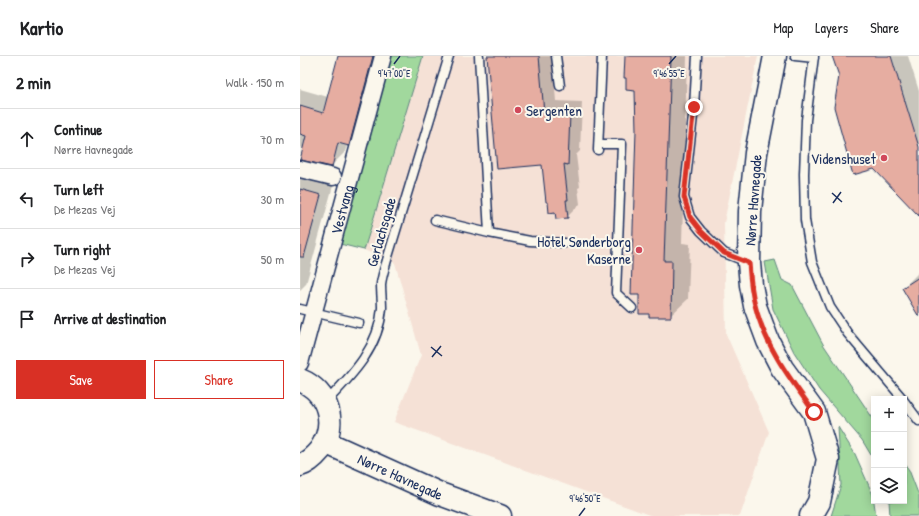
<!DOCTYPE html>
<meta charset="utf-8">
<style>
body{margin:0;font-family:"Patrick Hand",sans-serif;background:#f2f2f2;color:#202124}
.controls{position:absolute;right:12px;bottom:12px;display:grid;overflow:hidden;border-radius:0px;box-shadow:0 2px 10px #0003}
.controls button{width:36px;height:36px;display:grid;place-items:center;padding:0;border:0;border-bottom:1px solid #e0e0e0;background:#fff;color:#202124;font:20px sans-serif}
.stop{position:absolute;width:12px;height:12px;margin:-9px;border:3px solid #d93025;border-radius:50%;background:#fff}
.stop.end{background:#d93025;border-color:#fff;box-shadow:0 1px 4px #0008}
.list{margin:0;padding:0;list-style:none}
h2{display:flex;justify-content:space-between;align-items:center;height:52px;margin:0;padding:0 16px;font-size:17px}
h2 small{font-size:13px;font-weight:400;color:#757577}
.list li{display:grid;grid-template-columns:26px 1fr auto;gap:12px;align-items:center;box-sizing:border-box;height:60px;padding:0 16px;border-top:1px solid #e0e0e0}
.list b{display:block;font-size:15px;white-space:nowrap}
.list p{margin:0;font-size:13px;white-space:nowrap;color:#757577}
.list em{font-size:13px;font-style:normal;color:#757577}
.actions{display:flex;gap:8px;padding:12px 16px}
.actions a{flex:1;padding:9px 0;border:1px solid #d93025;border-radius:0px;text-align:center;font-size:14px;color:#d93025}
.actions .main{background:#d93025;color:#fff}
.icon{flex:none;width:22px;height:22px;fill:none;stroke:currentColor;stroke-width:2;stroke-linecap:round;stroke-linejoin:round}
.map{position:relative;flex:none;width:619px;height:460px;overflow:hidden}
header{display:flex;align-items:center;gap:24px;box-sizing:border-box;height:56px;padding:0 20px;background:#fff;border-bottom:1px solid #e0e0e0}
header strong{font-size:19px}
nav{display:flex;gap:22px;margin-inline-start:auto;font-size:14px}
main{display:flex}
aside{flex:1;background:#fff}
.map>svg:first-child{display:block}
.built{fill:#f5e1d6}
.green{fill:#a1d89d;stroke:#5e847e}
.shadow{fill:#0003}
.building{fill:#e6ada1;stroke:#1b2f5e}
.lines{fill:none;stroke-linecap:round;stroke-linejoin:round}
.lane-casing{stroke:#1b2f5e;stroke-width:11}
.street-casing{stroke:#1b2f5e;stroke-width:19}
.secondary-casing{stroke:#1b2f5e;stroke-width:25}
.lane{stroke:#fbf7ec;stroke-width:8}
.street{stroke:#fbf7ec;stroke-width:16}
.secondary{stroke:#fbf7ec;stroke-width:22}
.route{stroke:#d93025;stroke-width:5}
.ticks{fill:none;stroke:#1b2f5e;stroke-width:1.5}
.poi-dot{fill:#d1495b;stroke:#fbf7ec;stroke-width:1.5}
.labels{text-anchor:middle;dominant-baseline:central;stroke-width:4;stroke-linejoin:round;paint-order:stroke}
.poi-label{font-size:15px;fill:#1b2f5e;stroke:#fbf7ec;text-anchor:end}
.street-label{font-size:15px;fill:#1b2f5e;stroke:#fbf7ec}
.ticks-label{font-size:10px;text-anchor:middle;fill:#1b2f5e;stroke:#fbf7ec;stroke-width:4;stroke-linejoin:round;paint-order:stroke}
</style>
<header>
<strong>Kartio</strong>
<nav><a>Map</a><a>Layers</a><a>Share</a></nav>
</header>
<main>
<aside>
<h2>2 min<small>Walk · 150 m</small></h2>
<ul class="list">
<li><svg class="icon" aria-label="ahead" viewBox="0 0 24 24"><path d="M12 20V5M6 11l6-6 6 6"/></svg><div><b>Continue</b><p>Nørre Havnegade</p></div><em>70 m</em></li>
<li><svg class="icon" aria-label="left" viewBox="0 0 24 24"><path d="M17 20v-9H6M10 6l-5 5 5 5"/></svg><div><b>Turn left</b><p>De Mezas Vej</p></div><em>30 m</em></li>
<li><svg class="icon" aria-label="right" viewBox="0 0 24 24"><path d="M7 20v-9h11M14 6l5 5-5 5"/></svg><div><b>Turn right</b><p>De Mezas Vej</p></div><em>50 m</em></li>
<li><svg class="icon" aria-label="arrive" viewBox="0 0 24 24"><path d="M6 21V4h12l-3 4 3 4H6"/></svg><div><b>Arrive at destination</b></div></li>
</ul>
<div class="actions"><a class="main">Save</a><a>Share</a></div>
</aside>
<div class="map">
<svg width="619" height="460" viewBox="0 0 619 460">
<rect width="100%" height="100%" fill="#fbf7ec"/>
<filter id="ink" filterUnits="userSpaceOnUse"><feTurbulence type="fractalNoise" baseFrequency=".025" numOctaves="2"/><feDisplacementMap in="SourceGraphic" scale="8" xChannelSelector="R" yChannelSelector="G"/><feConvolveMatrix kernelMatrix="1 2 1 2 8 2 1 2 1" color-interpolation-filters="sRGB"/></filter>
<g filter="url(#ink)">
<path class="built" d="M123,0H458L424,167L426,278L469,376L440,460H352L94,366L121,299L95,207L64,194Z"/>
<path class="green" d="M91,0H123L64,194L40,188Z
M475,204L482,224L492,229L523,288L574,364V404L562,384L519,334L494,296L473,253L465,206Z
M538,371L555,398L573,439L576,460H531L541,429Z
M604,407L609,414L619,440V460H590L589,445H604Z"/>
<path class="shadow" d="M40,0H82L62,75L49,89H47L45,96L31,110L0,91V33L28,41Z
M188,0H252L256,45L282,46L280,95L276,99L280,131L278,132L280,148L267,161Z
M326,0H387L382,187L390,188L388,243L370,260L350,257L337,74L336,34Z
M534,0H608L619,35V158L540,20Z
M0,116L34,126L6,228L0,234Z
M619,216V259L603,232Z"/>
<path class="building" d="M38,0H73L49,90L38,87L32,111L0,104L6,80L0,78V50L23,57Z
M187,0H239L244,57L270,58L268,109L264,108L268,144H266L268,162L256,163L255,156L249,157L248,146H246L242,109L197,113Z
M325,0H371L364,205H372L371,261H349V258H339V239H331L336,74L335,35L326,34V22H324Z
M532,0H591L619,91V160L574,113L553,119L534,51L539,20Z
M0,133L21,139L4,201H0Z
M619,221V261L602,232Z"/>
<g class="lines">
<g class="lane-casing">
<path id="lane" d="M256,0L260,30
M397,0L394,51L384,141L390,161L401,175L424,197L447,206
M495,0L514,2
M514,0L506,64L504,118L505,164L512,206L530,251L548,278L603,343
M299,88H322L316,237L332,252
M298,94L302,0
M135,164L189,177L179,0
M189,177L230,185L265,187
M0,253L59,267
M27,345C52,319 79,292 82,252C82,244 81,236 81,228C82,220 85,211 87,204L149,0
M604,345L619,365"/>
</g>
<g class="street-casing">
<g id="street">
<path d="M0,113L33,121"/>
<path id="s1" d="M0,307L83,0"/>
</g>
</g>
<g class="secondary-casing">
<g id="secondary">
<path d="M475,0L456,97L450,155L449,207L451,229L455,250L468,285L482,312L514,356L528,403L519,446L511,460"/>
<path d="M0,324C29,336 38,368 20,394C15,400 8,407 0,409"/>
<path id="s2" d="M25,386L140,438L200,460"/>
</g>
</g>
<use href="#lane" class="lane"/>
<use href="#street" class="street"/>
<use href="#secondary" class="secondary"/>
</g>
</g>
<g class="lines" filter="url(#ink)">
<path class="route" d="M394,51L384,141L390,161L401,175L424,197L449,207C450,221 451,235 455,249C465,290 490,323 514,356"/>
</g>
<path class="ticks" d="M94,8L100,0M369,8L376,0M532,137L542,146M533,147L541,136M131,291L142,300M132,301L141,290M279,460L285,452"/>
<g class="poi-dot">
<circle cx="218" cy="54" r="4"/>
<circle cx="584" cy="102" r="4"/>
<circle cx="339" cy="194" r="4"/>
</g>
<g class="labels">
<g class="poi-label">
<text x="226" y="54" text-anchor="start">Sergenten</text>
<text x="576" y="102">Videnshuset</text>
<text x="331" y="185">Hotel Sønderborg<tspan x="331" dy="17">Kaserne</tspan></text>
</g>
<g class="street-label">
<text transform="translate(453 144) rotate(-86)">Nørre Havnegade</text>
<text stroke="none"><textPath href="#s1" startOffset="159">Vestvang</textPath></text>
<text transform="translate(81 176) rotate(-74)">Gerlachsgade</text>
<text stroke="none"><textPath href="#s2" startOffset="83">Nørre Havnegade</textPath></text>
</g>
</g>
<g class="ticks-label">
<text x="94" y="21">9°47'00"E</text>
<text x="369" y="21">9°46'55"E</text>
<text x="285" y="446">9°46'50"E</text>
</g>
</svg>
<div class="controls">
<button>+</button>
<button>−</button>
<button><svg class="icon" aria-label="layers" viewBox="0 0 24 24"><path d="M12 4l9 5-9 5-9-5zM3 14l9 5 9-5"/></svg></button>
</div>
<div class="stop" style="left:514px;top:356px"></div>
<div class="stop end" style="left:394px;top:51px"></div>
</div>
</main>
